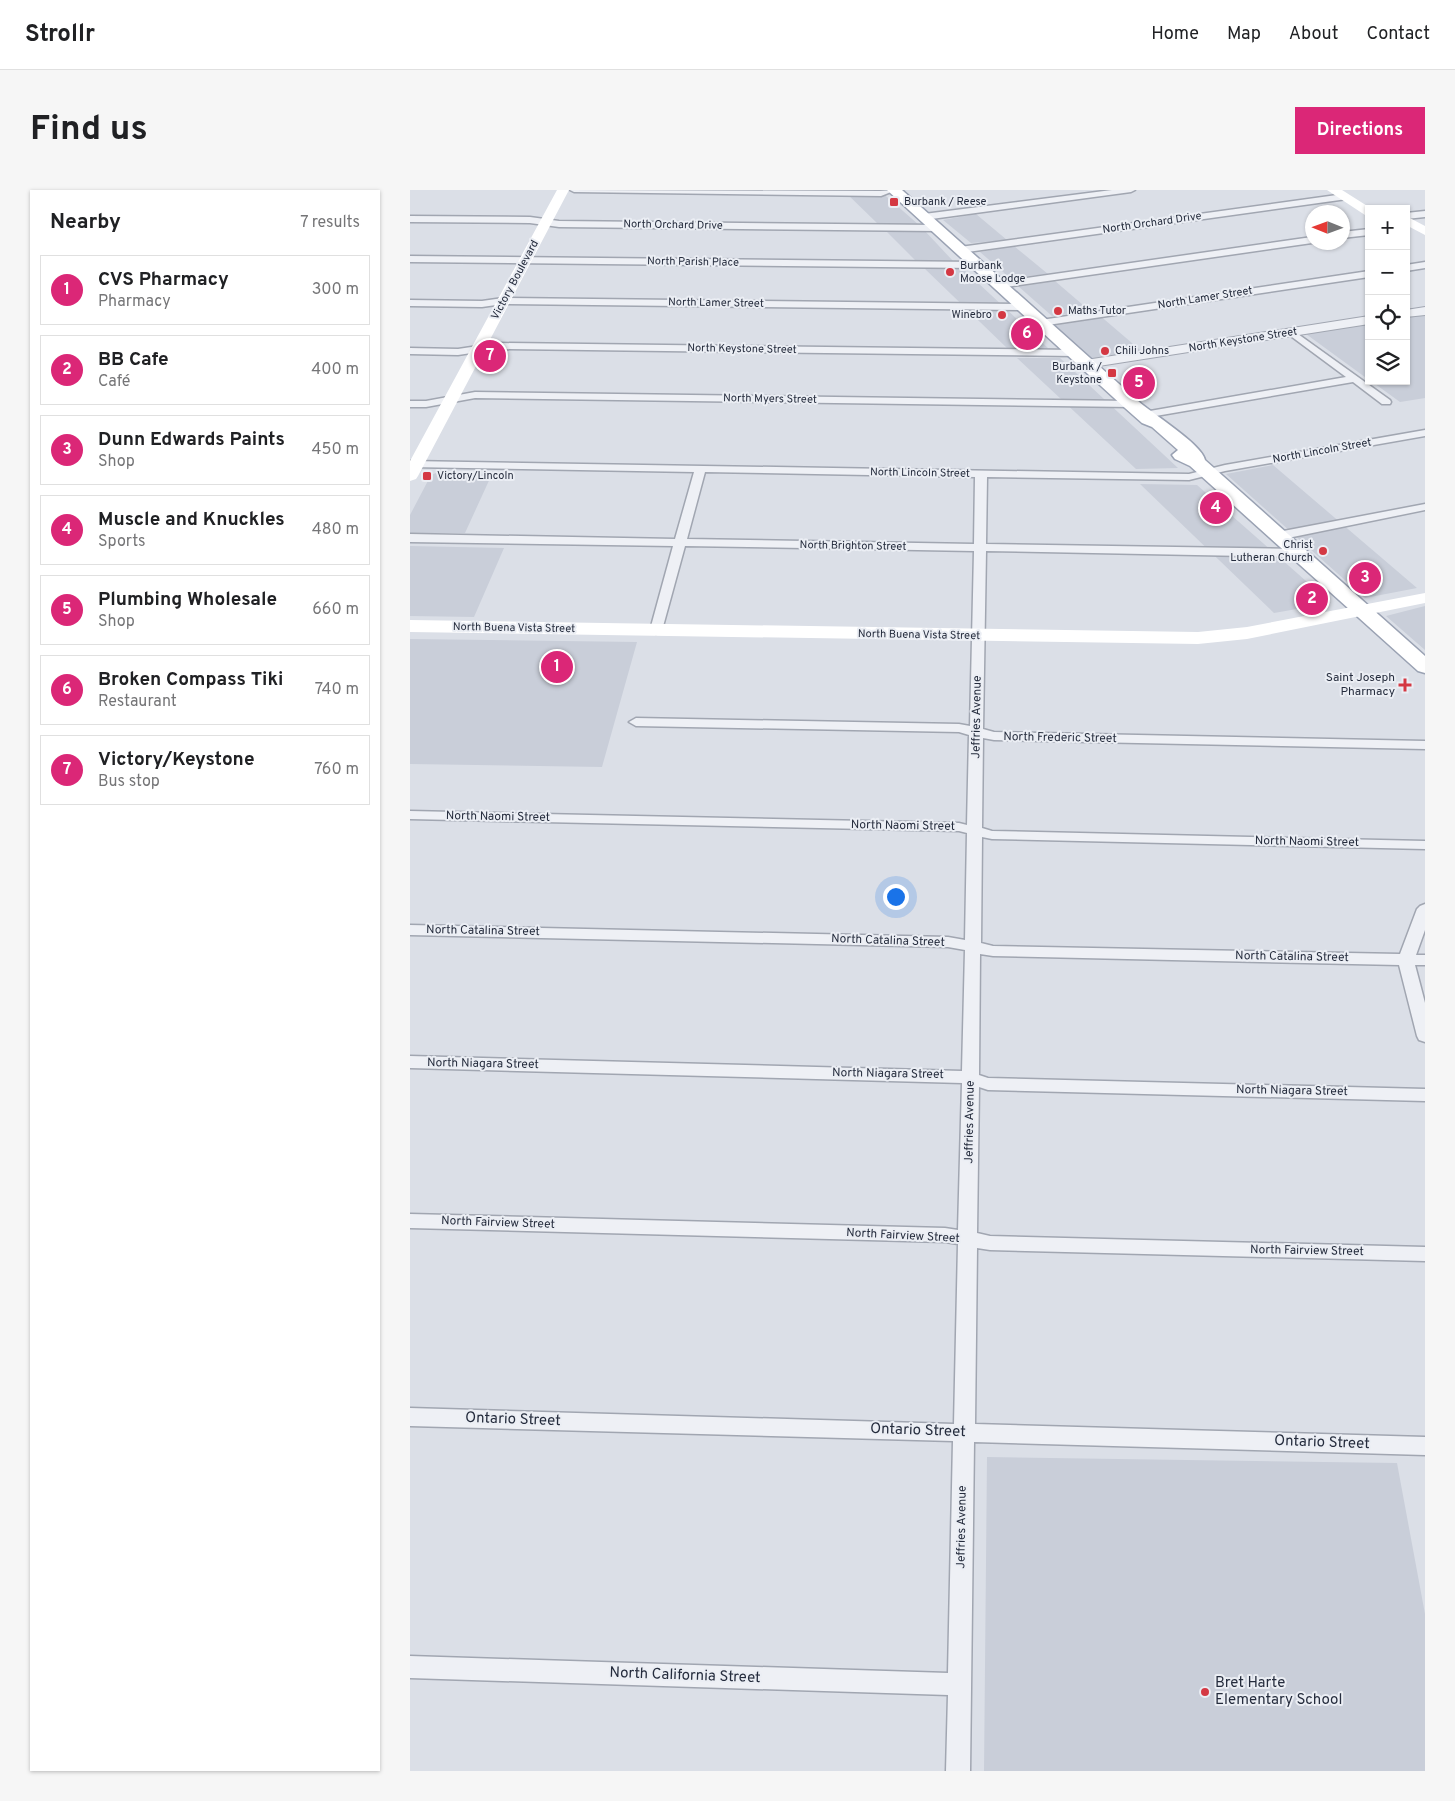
<!DOCTYPE html>
<meta charset="utf-8">
<style>
body{margin:0;font-family:Overpass,sans-serif;background:#f6f6f6;color:#202124}
.controls{position:absolute;right:15px;top:15px;display:grid;overflow:hidden;border-radius:0px;box-shadow:0 1px 4px #0004}
.controls button{width:45px;height:45px;display:grid;place-items:center;padding:0;border:0;border-bottom:1px solid #e0e0e0;background:#fff;color:#202124;font:25px sans-serif}
.compass{position:absolute;left:895px;top:15px;width:45px;height:45px;border-radius:50%;background:#fff;box-shadow:0 1px 4px #0004;rotate:271deg}
.you{position:absolute;left:485px;top:706px;width:18px;height:18px;margin:-12px;border:4px solid #fff;border-radius:50%;background:#1a73e8;box-shadow:0 0 0 8px #1a73e833}
.badge{display:grid;place-items:center;width:32px;height:32px;border-radius:50%;background:#db2777;color:#fff;font-size:16px;font-weight:700}
.pin{position:absolute;translate:-50% -50%;border:2px solid #fff;box-shadow:0 1px 5px #0006}
.list{margin:0;padding:0;list-style:none}
h2{display:flex;justify-content:space-between;align-items:center;height:65px;margin:0;padding:0 20px;font-size:21px}
h2 small{font-size:16px;font-weight:400;color:#757577}
.list li{display:grid;grid-template-columns:32px 1fr auto;gap:15px;align-items:center;box-sizing:border-box;height:70px;margin:0 10px 10px;padding:0 10px;border:1px solid #e0e0e0;border-radius:0px}
.list b{display:block;font-size:19px;white-space:nowrap}
.list p{margin:0;font-size:16px;white-space:nowrap;color:#757577}
.list em{font-size:16px;font-style:normal;color:#757577}
.icon{flex:none;width:28px;height:28px;fill:none;stroke:currentColor;stroke-width:2;stroke-linecap:round;stroke-linejoin:round}
.map{position:relative;flex:none;width:1015px;height:1581px;overflow:hidden;border-radius:0px}
header{display:flex;align-items:center;gap:30px;box-sizing:border-box;height:70px;padding:0 25px;background:#fff;border-bottom:1px solid #e0e0e0}
header strong{font-size:24px}
nav{display:flex;gap:28px;margin-inline-start:auto;font-size:18px}
.intro{display:flex;align-items:center;justify-content:space-between;box-sizing:border-box;height:120px;padding:0 30px}
h1{margin:0;font-size:35px}
.button{padding:12px 22px;border-radius:0px;background:#db2777;color:#fff;font-size:18px;font-weight:700}
main{display:flex;gap:30px;padding:0 30px}
aside{flex:1;background:#fff;border-radius:0px;box-shadow:0 1px 4px #0004}
.map>svg:first-child{display:block}
.built{fill:#c9ced9}
.lines{fill:none;stroke-linecap:round;stroke-linejoin:round}
.minor-casing{stroke:#a1a6b1;stroke-width:3}
.tertiary-casing{stroke:#a1a6b1;stroke-width:2}
.primary-casing{stroke:#9aa2b3;stroke-width:3}
.minor{fill:#eef0f5;fill-rule:evenodd}
.tertiary{fill:#eef0f5;fill-rule:evenodd}
.secondary{fill:#fff;fill-rule:evenodd}
.primary{fill:#fff;fill-rule:evenodd}
.poi-dot{fill:#d43843;stroke:#ebeef4;stroke-width:2}
.labels{text-anchor:middle;dominant-baseline:central;stroke-width:4;stroke-linejoin:round;paint-order:stroke}
.far-poi-label{font-size:11px;fill:#252c3d;stroke:#ebeef4;text-anchor:start}
.far-street-label{font-size:11px;fill:#252c3d;stroke:#ebeef4}
.poi-label{font-size:12px;fill:#252c3d;stroke:#ebeef4;text-anchor:end}
.street-label{font-size:12px;fill:#252c3d;stroke:#ebeef4}
.near-street-label{font-size:15px;fill:#252c3d;stroke:#ebeef4}
.near-poi-label{font-size:15px;fill:#252c3d;stroke:#ebeef4;text-anchor:start}
</style>
<header>
<strong>Strollr</strong>
<nav><a>Home</a><a>Map</a><a>About</a><a>Contact</a></nav>
</header>
<div class="intro"><h1>Find us</h1><a class="button">Directions</a></div>
<main>
<aside>
<h2>Nearby<small>7 results</small></h2>
<ul class="list">
<li><span class="badge">1</span><div><b>CVS Pharmacy</b><p>Pharmacy</p></div><em>300 m</em></li>
<li><span class="badge">2</span><div><b>BB Cafe</b><p>Café</p></div><em>400 m</em></li>
<li><span class="badge">3</span><div><b>Dunn Edwards Paints</b><p>Shop</p></div><em>450 m</em></li>
<li><span class="badge">4</span><div><b>Muscle and Knuckles</b><p>Sports</p></div><em>480 m</em></li>
<li><span class="badge">5</span><div><b>Plumbing Wholesale</b><p>Shop</p></div><em>660 m</em></li>
<li><span class="badge">6</span><div><b>Broken Compass Tiki</b><p>Restaurant</p></div><em>740 m</em></li>
<li><span class="badge">7</span><div><b>Victory/Keystone</b><p>Bus stop</p></div><em>760 m</em></li>
</ul>
</aside>
<div class="map">
<svg width="1015" height="1581" viewBox="0 0 1015 1581">
<rect width="100%" height="100%" fill="#dbdfe7"/>
<path class="built" d="M433,0H469L509,35H469Z
M566,24L597,50L561,53L533,30Z
M474,39L514,40L543,71H506Z
M604,56L638,84L600,88L570,62Z
M514,78L553,79L638,158L636,159H598Z
M645,91L680,121L642,126L608,96Z
M688,124L736,165L679,173L633,133Z
M1015,125V208L990,212L961,191H996V128Z
M959,134V190L896,144Z
M607,168H650L768,278L726,279Z
M863,275L1007,398L955,408L816,284Z
M26,283L82,284L55,343H0V325L21,285Z
M730,294L787,295L921,413L864,423Z
M0,356L94,358L64,427L0,426Z
M1015,416V460L976,426Z
M0,449L227,452L192,577L0,574Z
M577,1267L987,1273L1015,1424V1581H574Z"/>
<g class="lines">
<g class="minor-casing">
<path id="minor" d="M160,0L470,1L486,0L471,6L164,2Z
M702,0H725L721,2L514,30L510,27L514,24Z
M934,4L938,7L937,9L550,63L546,60L550,57Z
M1015,21V27L996,29V23Z
M0,26L120,27L149,31L526,35L530,38L526,41L149,37L120,33L0,32Z
M959,39V45L932,48V42Z
M902,47V53L589,98L584,95L589,92Z
M0,66L566,72L571,75L566,78L0,72Z
M1015,72V78L996,81V75Z
M959,81V87L631,136L626,133L631,130Z
M93,108L613,114L618,117L613,120L93,114L72,117L0,116V110L72,111Z
M881,139L980,210L981,212L980,214H972L943,192L734,228L729,225L734,222L936,187L878,144V140Z
M88,153L665,160L670,163L665,166L88,159L48,165L0,164V158L48,159Z
M65,202L721,211L726,214L721,217L65,208L16,217H0V211H16Z
M1015,240V246L815,281L779,290L577,287L576,354L886,359L892,363L886,367L576,361L573,539L584,542L1015,551V559L584,550L573,548L572,638L582,641L1015,651V659L582,649L572,647L571,753L583,756L990,764L1007,719L1010,716L1015,714V740L1006,765H1015V775H1005L1015,813V852L1009,850L1007,846L989,775L583,766L570,764L569,885L578,888L1015,899V911L578,900L569,897L567,1043L580,1046L1015,1057V1071L580,1060L567,1058L565,1234L1015,1247V1265L564,1252L560,1581H536L538,1505L0,1488V1466L538,1483L543,1251L0,1236V1218L544,1234L548,1054L535,1052L0,1038V1024L535,1038L548,1040L552,893L0,878V866L552,881L555,760L538,757L0,745V735L538,747L555,750L557,643L549,641L0,629V621L549,633L557,635L559,545L549,542L226,536L219,532L226,528L549,534L560,536L564,361L275,356L252,440L246,444L240,440L263,356L0,352V344L265,349L284,282L0,277V271L779,284L815,275ZM295,282L565,287L564,354L277,349Z
M1015,314V320L868,350L862,346L868,342Z"/>
</g>
<g class="tertiary-casing">
<path id="tertiary" d="M1015,117V125L996,127V120Z
M959,126V134L676,178L670,174L676,170Z"/>
</g>
<g class="primary-casing">
<path id="primary" d="M477,0H492L727,210C741,223 792,254 795,270L1015,466V483L1008,481L780,276L765,269L762,265L768,260L742,237L732,233L715,218Z"/>
</g>
<use href="#minor" class="minor"/>
<use href="#tertiary" class="tertiary"/>
<path class="secondary" d="M147,0H159L8,286L6,289L0,291V271Z
M917,0H932L962,19H959V26L955,25Z
M996,26L1015,36V45L996,35Z
M1015,403V413L837,449L788,454L0,442V430L788,442L837,437Z"/>
<use href="#primary" class="primary"/>
</g>
<g class="poi-dot">
<rect x="479" y="7" width="10" height="10" rx="2.5"/>
<circle cx="540" cy="82" r="5"/>
<circle cx="648" cy="121" r="5"/>
<circle cx="592" cy="125" r="5"/>
<circle cx="695" cy="161" r="5"/>
<rect x="697" y="178" width="10" height="10" rx="2.5"/>
<rect x="12" y="281" width="10" height="10" rx="2.5"/>
<circle cx="913" cy="361" r="5"/>
<path d="M992.5 487.5h5v5h5v5h-5v5h-5v-5h-5v-5h5z"/>
<circle cx="795" cy="1502" r="5"/>
</g>
<g class="labels">
<g class="far-poi-label">
<text x="494" y="12">Burbank / Reese</text>
<text x="550" y="76">Burbank<tspan x="550" dy="13">Moose Lodge</tspan></text>
<text x="658" y="121">Maths Tutor</text>
<text x="582" y="125" text-anchor="end">Winebro</text>
<text x="705" y="161">Chili Johns</text>
<text x="692" y="177" text-anchor="end">Burbank /<tspan x="692" dy="13">Keystone</tspan></text>
<text x="27" y="286">Victory/Lincoln</text>
<text x="903" y="355" text-anchor="end">Christ<tspan x="903" dy="13">Lutheran Church</tspan></text>
</g>
<g class="far-street-label">
<text transform="translate(742 33) rotate(-8)">North Orchard Drive</text>
<text transform="translate(263 35) rotate(1)">North Orchard Drive</text>
<text transform="translate(283 72) rotate(1)">North Parish Place</text>
<text transform="translate(105 90) rotate(-62)">Victory Boulevard</text>
<text transform="translate(795 108) rotate(-9)">North Lamer Street</text>
<text transform="translate(306 113) rotate(1)">North Lamer Street</text>
<text transform="translate(833 150) rotate(-9)">North Keystone Street</text>
<text transform="translate(332 159) rotate(1)">North Keystone Street</text>
<text transform="translate(360 209) rotate(1)">North Myers Street</text>
<text transform="translate(912 261) rotate(-10)">North Lincoln Street</text>
<text transform="translate(510 283) rotate(1)">North Lincoln Street</text>
<text transform="translate(443 356) rotate(1)">North Brighton Street</text>
<text transform="translate(104 438) rotate(1)">North Buena Vista Street</text>
<text transform="translate(509 445) rotate(1)">North Buena Vista Street</text>
</g>
<g class="poi-label">
<text x="985" y="488">Saint Joseph<tspan x="985" dy="14">Pharmacy</tspan></text>
</g>
<g class="street-label">
<text transform="translate(567 527) rotate(-89)">Jeffries Avenue</text>
<text transform="translate(650 548) rotate(1)">North Frederic Street</text>
<text transform="translate(88 627) rotate(1)">North Naomi Street</text>
<text transform="translate(493 636) rotate(1)">North Naomi Street</text>
<text transform="translate(897 652) rotate(1)">North Naomi Street</text>
<text transform="translate(73 741) rotate(1)">North Catalina Street</text>
<text transform="translate(478 751) rotate(2)">North Catalina Street</text>
<text transform="translate(882 767) rotate(1)">North Catalina Street</text>
<text transform="translate(73 874) rotate(1)">North Niagara Street</text>
<text transform="translate(478 884) rotate(1)">North Niagara Street</text>
<text transform="translate(882 901) rotate(1)">North Niagara Street</text>
<text transform="translate(560 932) rotate(-89)">Jeffries Avenue</text>
<text transform="translate(88 1033) rotate(2)">North Fairview Street</text>
<text transform="translate(493 1046) rotate(3)">North Fairview Street</text>
<text transform="translate(897 1061) rotate(1)">North Fairview Street</text>
<text transform="translate(552 1337) rotate(-89)">Jeffries Avenue</text>
</g>
<g class="near-street-label">
<text transform="translate(103 1230) rotate(2)">Ontario Street</text>
<text transform="translate(508 1241) rotate(2)">Ontario Street</text>
<text transform="translate(912 1253) rotate(2)">Ontario Street</text>
<text transform="translate(275 1486) rotate(2)">North California Street</text>
</g>
<g class="near-poi-label">
<text x="805" y="1493">Bret Harte<tspan x="805" dy="17">Elementary School</tspan></text>
</g>
</g>
</svg>
<div class="controls">
<button>+</button>
<button>−</button>
<button><svg class="icon" aria-label="locate" viewBox="0 0 24 24"><circle cx="12" cy="12" r="6"/><path d="M12 2v4M12 18v4M2 12h4M18 12h4"/></svg></button>
<button><svg class="icon" aria-label="layers" viewBox="0 0 24 24"><path d="M12 4l9 5-9 5-9-5zM3 14l9 5 9-5"/></svg></button>
</div>
<svg class="compass" viewBox="-18 -18 36 36"><path d="M0-13l5 13h-10z" fill="#e53935"/><path d="M0 13l5-13h-10z" fill="#757577"/></svg>
<div class="you"></div>
<div class="pin badge" style="left:147px;top:477px">1</div>
<div class="pin badge" style="left:902px;top:409px">2</div>
<div class="pin badge" style="left:955px;top:388px">3</div>
<div class="pin badge" style="left:806px;top:318px">4</div>
<div class="pin badge" style="left:729px;top:193px">5</div>
<div class="pin badge" style="left:617px;top:144px">6</div>
<div class="pin badge" style="left:80px;top:166px">7</div>
</div>
</main>
